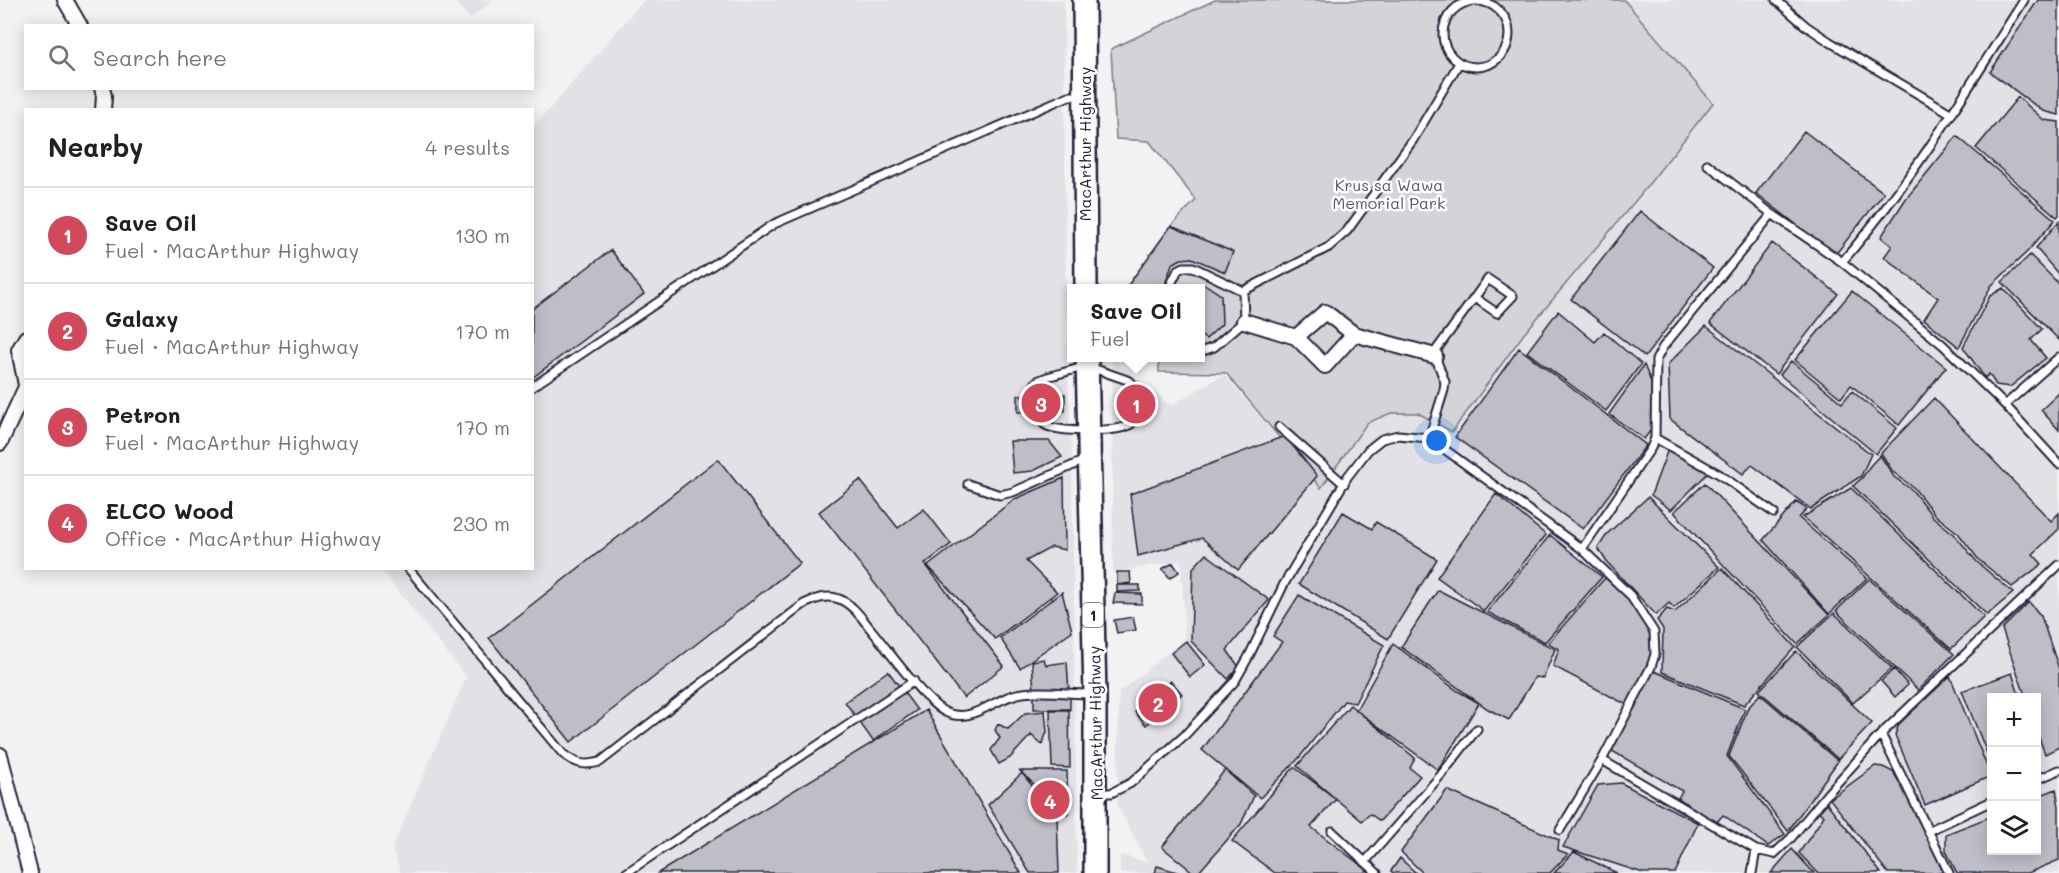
<!DOCTYPE html>
<meta charset="utf-8">
<style>
body{margin:0;font-family:Mali,sans-serif;background:#f2f2f2;color:#202124}
.controls{position:absolute;right:18px;bottom:18px;display:grid;overflow:hidden;border-radius:0px;box-shadow:0 3px 15px #0003}
.controls button{width:54px;height:54px;display:grid;place-items:center;padding:0;border:0;border-bottom:2px solid #e0e0e0;background:#fff;color:#202124;font:30px sans-serif}
.you{position:absolute;left:1437px;top:441px;width:21px;height:21px;margin:-15px;border:4px solid #fff;border-radius:50%;background:#1a73e8;box-shadow:0 0 0 9px #1a73e833}
.badge{display:grid;place-items:center;width:39px;height:39px;border-radius:50%;background:#d1495b;color:#fff;font-size:20px;font-weight:700}
.pin{position:absolute;translate:-50% -50%;border:3px solid #fff;box-shadow:0 2px 6px #0006}
.popup{position:absolute;left:1067px;top:284px;width:138px;height:78px;box-sizing:border-box;display:grid;place-content:center;border-radius:0px;background:#fff;filter:drop-shadow(0 2px 4px #0005);font-size:20px;white-space:nowrap;color:#757577}
.popup b{font-size:22px;color:#202124}
.popup::after{content:'';position:absolute;left:50%;top:100%;margin-left:-12px;border:12px solid transparent;border-top-color:#fff}
.list{margin:0;padding:0;list-style:none}
h2{display:flex;justify-content:space-between;align-items:center;height:78px;margin:0;padding:0 24px;font-size:26px}
h2 small{font-size:20px;font-weight:400;color:#757577}
.list li{display:grid;grid-template-columns:39px 1fr auto;gap:18px;align-items:center;box-sizing:border-box;height:96px;padding:0 24px;border-top:2px solid #e0e0e0}
.list b{display:block;font-size:22px;white-space:nowrap}
.list p{margin:0;font-size:20px;white-space:nowrap;color:#757577}
.list em{font-size:20px;font-style:normal;color:#757577}
.icon{flex:none;width:33px;height:33px;fill:none;stroke:currentColor;stroke-width:2;stroke-linecap:round;stroke-linejoin:round}
.map{position:relative;flex:none;width:2059px;height:873px;overflow:hidden}
.search{position:absolute;background:#fff;box-shadow:0 3px 15px #0003;left:24px;top:24px;width:510px;height:66px;display:flex;align-items:center;gap:15px;box-sizing:border-box;padding:0 21px;border-radius:0px;color:#757577;font-size:22px}
.panel{position:absolute;background:#fff;box-shadow:0 3px 15px #0003;left:24px;top:108px;width:510px;height:462px;border-radius:0px}
.map>svg:first-child{display:block}
.built{fill:#e2e2e6;fill-rule:evenodd}
.green{fill:#d3d3d8;stroke:#7a7a8a;stroke-width:1.5}
.building{fill:#bebec6;stroke:#22223b;stroke-width:1.5}
.lines{fill:none;stroke-linecap:round;stroke-linejoin:round}
.service-casing{stroke:#22223b;stroke-width:11}
.minor-casing{stroke:#22223b;stroke-width:18}
.trunk-casing{stroke:#22223b;stroke-width:26}
.service{stroke:#fff;stroke-width:7}
.minor{stroke:#fff;stroke-width:14}
.trunk{stroke:#fff;stroke-width:21}
.labels{text-anchor:middle;dominant-baseline:central;stroke-width:5;stroke-linejoin:round;paint-order:stroke}
.shield{fill:#fff;stroke:#646476;stroke-width:1.5}
.shield-label{font-size:15px;font-weight:bold;fill:#22223b}
.street-label{font-size:16px;fill:#22223b;stroke:#fff}
.park-label{font-size:16px;fill:#57576a;stroke:#fff}
</style>
<div class="map">
<svg width="2059" height="873" viewBox="0 0 2059 873">
<rect width="100%" height="100%" fill="#f2f2f3"/>
<filter id="ink" filterUnits="userSpaceOnUse"><feTurbulence type="fractalNoise" baseFrequency=".0167" numOctaves="2"/><feDisplacementMap in="SourceGraphic" scale="12" xChannelSelector="R" yChannelSelector="G"/><feConvolveMatrix kernelMatrix="1 2 1 2 8 2 1 2 1" color-interpolation-filters="sRGB"/></filter>
<g filter="url(#ink)">
<path class="built" d="M454,0H493L470,19Z
M644,0H1064L1066,338L1072,456L1077,873H401L392,848L466,677L381,569L532,568L533,128Z
M1624,0H2059V873H1120V855L1147,862L1117,805L1119,692L1185,639L1181,561L1113,572L1112,358L1171,406L1224,374L1321,488L1367,423L1391,413H1418L1452,432L1523,335L1713,103ZM1992,698H2036V850H1992Z"/>
<path class="green" d="M1215,0H1624L1713,103L1641,194L1523,335L1452,432L1418,413H1391L1367,423L1321,488L1226,373L1159,372V358H1200V288H1126L1171,226L1196,200L1149,141L1116,139L1111,49Z"/>
<path class="building" d="M2038,0H2059V115L2043,111L1990,72Z
M2018,97L2044,120L2059,122V215L2057,217L1976,148Z
M1804,131L1884,193L1835,255L1756,193Z
M1957,136L2055,220L2027,252L1991,286L1959,347L1924,319L1938,298L1884,257L1892,246L1881,237L1905,200Z
M1640,211L1713,268L1645,357L1571,299Z
M2059,221V275L2036,248Z
M1171,226L1233,252L1225,272L1192,258L1181,259L1172,264L1164,288H1126Z
M1772,243L1838,294L1776,374L1710,323Z
M611,250L644,294L532,378V309Z
M2030,255L2059,284V340L2002,282Z
M1203,283L1221,295L1222,324L1206,339L1200,335V288H1198Z
M2003,288L2042,329L2031,340L2046,358L2010,387L1996,385L1989,374L1985,378L1963,347L1990,296Z
M1852,291L1946,367L1899,425L1851,385L1841,398L1795,360Z
M1558,311L1595,342L1604,332L1641,364L1606,411L1527,352Z
M1706,326L1871,454L1861,476L1811,509L1752,465L1743,474L1670,419L1668,364Z
M1519,348L1646,445L1583,529L1455,437Z
M1791,361L1842,403L1852,391L1897,428L1876,454L1780,375Z
M1644,365L1653,387L1651,430L1644,439L1609,414Z
M2059,393V430L2041,410Z
M1065,394V411L1018,412V395Z
M1122,394H1151V413H1122Z
M1934,398L2051,521L2059,513V529L2033,554L2042,564L2012,587L1979,560L1958,533L1935,515L1914,488L1893,472L1881,453Z
M1285,436L1317,476L1238,570L1202,538L1138,556L1130,494Z
M1010,441H1049L1062,457L1033,471L1013,473Z
M1668,449L1708,473L1671,510L1651,495Z
M1880,455L1894,477L1912,490L1933,517L1954,534L1977,562L2013,593L1987,615L1853,486L1862,478L1870,466Z
M718,459L800,563L571,742L489,638Z
M1064,478L1065,550L1052,547L1026,561L1057,592L995,639L928,566L1015,499Z
M860,480L898,528L924,509L951,544L925,564L1004,666L964,698L819,512Z
M1705,483L1829,615L1797,644L1674,512Z
M1851,488L1984,617L1951,649L1803,517Z
M1496,494L1546,535L1484,611L1437,577Z
M1648,497L1719,567L1674,608L1669,603L1656,615L1606,561L1598,548L1608,533Z
M1796,502L1807,509L1799,518L1867,578L1829,614L1763,540Z
M1343,512L1372,529L1376,522L1437,559L1388,639L1299,584Z
M1550,535L1602,577L1545,642L1487,612Z
M1206,554L1269,600L1227,650L1239,667L1228,679L1191,641L1193,568Z
M1173,563L1179,572L1170,578L1162,569Z
M1722,568L1795,647L1744,705L1662,672L1663,629L1657,620L1667,609L1675,612Z
M1117,572H1130L1131,583L1117,585Z
M1605,578L1627,595L1651,632L1653,652L1627,705L1553,666L1559,649L1548,643Z
M1869,579L1954,654L1918,690L1836,611Z
M1117,585H1140V591L1117,592Z
M1438,590L1555,649L1543,678L1535,677L1509,720L1488,709L1401,647Z
M1062,592L1072,631L1020,668L1000,638Z
M1115,593L1142,594V604L1113,603Z
M1299,595L1384,645L1355,703L1344,701L1299,758L1260,798L1202,750L1282,642L1273,636Z
M2029,602L2041,616L2059,669V747L2045,754L2036,729V698H2026L2002,629Z
M1834,613L1892,668L1853,703L1797,647Z
M1133,617L1136,630L1117,633L1114,620Z
M1186,641L1205,665L1190,677L1171,653Z
M1393,644L1458,691L1479,703L1438,770L1356,710Z
M1796,651L1872,723L1838,759L1759,691Z
M1044,659L1046,665L1067,662L1069,692H1034L1032,661Z
M1894,669L1908,685L1895,697L1881,681Z
M888,671L917,710L873,741L845,702Z
M1654,671L1745,709L1727,756L1785,834L1768,846L1723,815L1716,823L1678,798L1682,791L1612,751Z
M2012,673L2020,698H1992V766L1962,691Z
M1950,676L1991,776L1925,805L1895,735L1899,724Z
M1171,681L1182,694L1146,725L1135,712Z
M1760,694L1838,761L1788,831L1729,756L1748,708Z
M1034,695L1070,696V709H1034Z
M1350,705L1415,758L1410,768L1420,776L1380,821L1370,814L1362,821L1297,766Z
M926,710L1021,873H658Z
M1050,710H1069L1070,768L1052,767Z
M1045,711L1047,732L1042,745L1031,735L1010,758L999,764L991,750L1000,738L995,730L998,724L1008,729L1025,713Z
M1875,766L1883,767L1893,772L1901,785L1944,868L1941,873H1888L1830,799Z
M1294,767L1336,799L1311,827L1367,870L1364,873H1275L1232,841Z
M1225,770L1254,796L1241,824L1198,873H1194L1162,847Z
M1020,771H1067L1068,814H1058L1041,791Z
M1022,773L1057,817L1059,873H1030L988,805Z
M1621,783L1698,823L1675,873H1643L1563,847L1598,785Z
M2056,789L2059,806V860L2028,873H1957L1946,851V834L1992,816V850H2036V797Z
M1447,790L1559,840L1558,850L1568,854L1550,873H1423L1401,852Z
M1827,803L1881,873H1818L1799,853L1824,816L1819,812Z
M1792,849L1814,873H1771Z
M1574,852L1617,873H1554Z
M1400,858L1416,873H1393L1391,871Z
M1157,866L1180,873H1155Z"/>
<g class="lines">
<g class="service-casing">
<path id="service" d="M1776,0L1806,26L1830,42L1952,114
M1443 34a33 33 0 1 1 66 0a33 33 0 1 1-66 0Z
M1772,214L1842,262L1943,345L2005,405L2059,464
M1842,262C1912,181 1967,90 2024,0
M1169,288L1178,270L1184,267H1193L1243,291
M1243,291L1329,247L1347,231L1413,140L1459,63
M1200,352L1214,347L1244,321L1243,291
M532,387L774,224L1069,96H1081
M1030,394L1037,381L1047,377L1087,366L1130,381L1141,394
M2005,405L2059,357
M1033,411C1038,418 1043,425 1050,427C1066,432 1117,433 1131,424C1134,421 1137,416 1140,413
M1279,427L1344,484
M1429,438L1444,390L1445,382L1435,356L1437,349L1488,279L1513,296L1497,313L1475,298
M1655,438L1719,474L1774,513
M968,484L1000,495L1013,492L1085,460
M1582,549L1651,448L1655,438L1656,360L1663,347L1772,214L1707,164
M408,568L563,754C576,764 584,766 600,762L804,604C815,599 827,594 839,599C852,604 861,617 869,627C887,648 923,700 945,712C972,726 997,695 1023,693C1045,690 1069,694 1092,694
M1602,760L1756,850L1774,854L1791,838L1828,793L1881,734
M2036,780L2059,770
M1098,793H1111L1131,783L1185,735L1235,681L1249,656L1284,584L1348,476L1368,450L1382,439L1398,435L1429,438L1582,549L1630,595L1654,632L1655,654L1651,667L1602,760L1560,830
M1332,831L1377,873
M1928,831L1992,801
M1365,862L1441,775L1477,729
M626,873L914,681
M1752,873L1756,850
M1949,873L1881,734L2059,565"/>
</g>
<g class="minor-casing">
<path id="minor" d="M65,0L80,26
M102,88L104,96L103,110
M1244,321L1296,337L1325,366L1354,334
M1296,337L1325,312L1354,334L1435,356
M26,338L19,350L26,385
M0,443L26,387
M0,755L30,873"/>
</g>
<g class="trunk-casing">
<path id="trunk" d="M1084,0L1086,288
M1087,358L1095,695V873"/>
</g>
<use href="#service" class="service"/>
<use href="#minor" class="minor"/>
<use href="#trunk" class="trunk"/>
</g>
</g>
<g class="labels">
<rect class="shield" x="1082.5" y="603" width="21" height="24" rx="4.5"/>
<g class="shield-label">
<text x="1093" y="615">1</text>
</g>
<g class="street-label">
<text transform="translate(1084 144) rotate(-90)">MacArthur Highway</text>
<text transform="translate(1095 723) rotate(-91)">MacArthur Highway</text>
</g>
<g class="park-label">
<text x="1389" y="184">Krus sa Wawa<tspan x="1389" dy="18">Memorial Park</tspan></text>
</g>
</g>
</svg>
<div class="controls">
<button>+</button>
<button>−</button>
<button><svg class="icon" aria-label="layers" viewBox="0 0 24 24"><path d="M12 4l9 5-9 5-9-5zM3 14l9 5 9-5"/></svg></button>
</div>
<div class="you"></div>
<div class="pin badge" style="left:1136px;top:404px">1</div>
<div class="popup"><b>Save Oil</b>Fuel</div>
<div class="pin badge" style="left:1158px;top:703px">2</div>
<div class="pin badge" style="left:1041px;top:403px">3</div>
<div class="pin badge" style="left:1050px;top:800px">4</div>
<div class="search"><svg class="icon" aria-label="search" viewBox="0 0 24 24"><circle cx="10" cy="10" r="6"/><path d="M15 15l6 6"/></svg>Search here</div>
<section class="panel">
<h2>Nearby<small>4 results</small></h2>
<ul class="list">
<li><span class="badge">1</span><div><b>Save Oil</b><p>Fuel · MacArthur Highway</p></div><em>130 m</em></li>
<li><span class="badge">2</span><div><b>Galaxy</b><p>Fuel · MacArthur Highway</p></div><em>170 m</em></li>
<li><span class="badge">3</span><div><b>Petron</b><p>Fuel · MacArthur Highway</p></div><em>170 m</em></li>
<li><span class="badge">4</span><div><b>ELCO Wood</b><p>Office · MacArthur Highway</p></div><em>230 m</em></li>
</ul>
</section>
</div>
